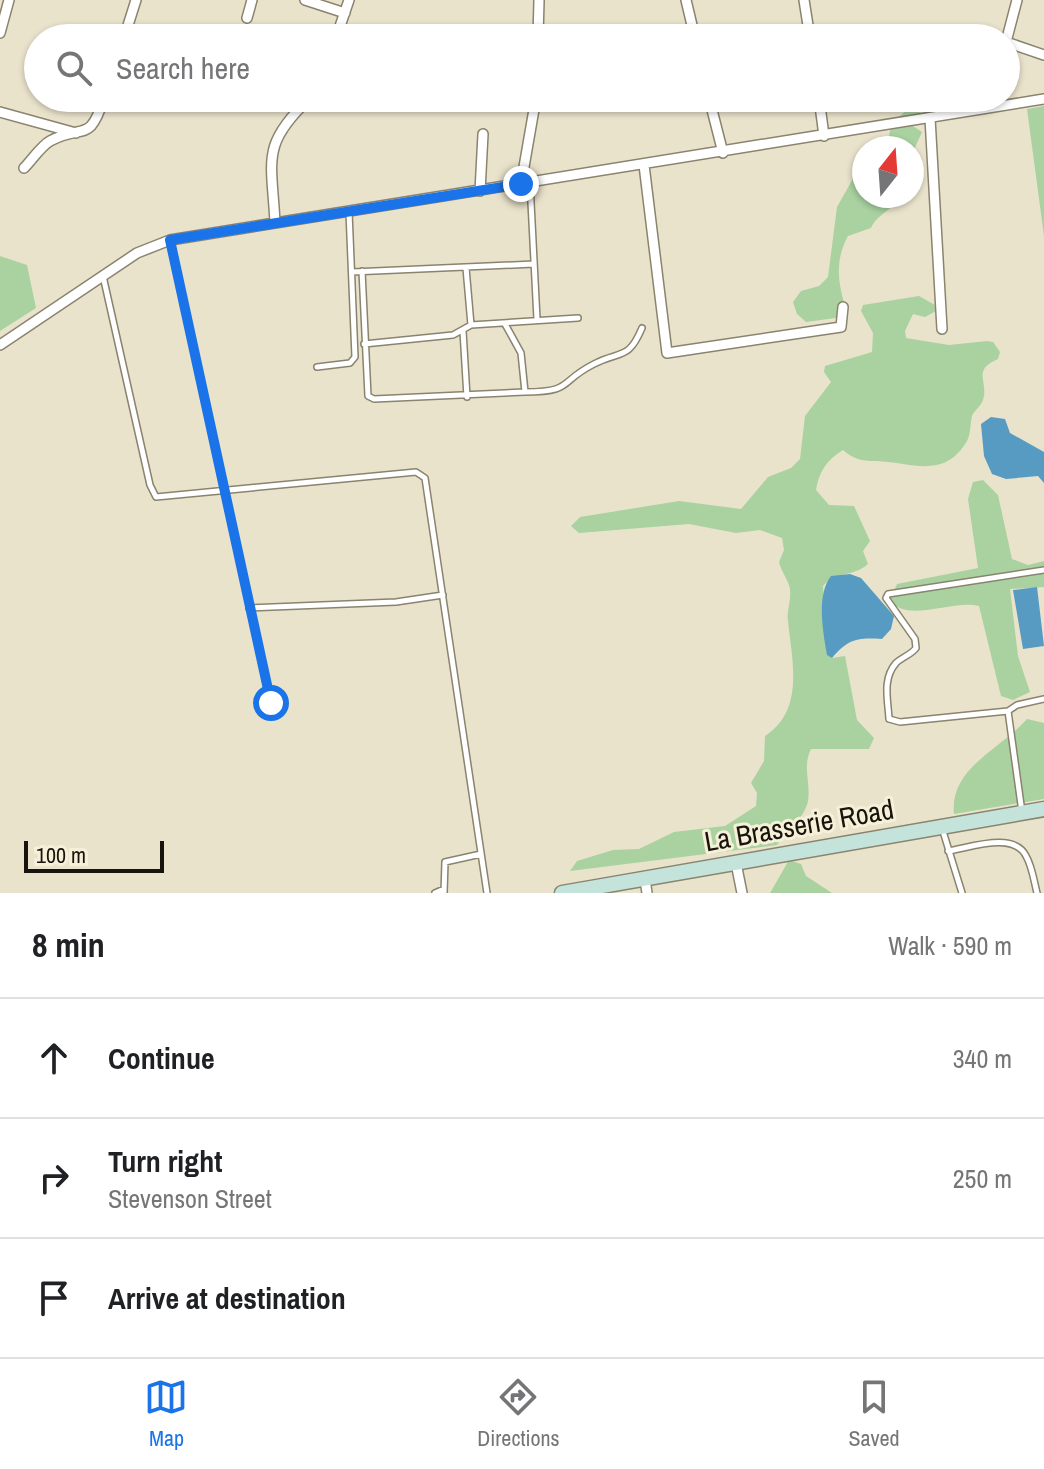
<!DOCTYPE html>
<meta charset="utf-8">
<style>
body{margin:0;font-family:"Archivo Narrow",sans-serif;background:#f6f6f6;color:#202124}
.compass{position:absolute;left:852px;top:136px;width:72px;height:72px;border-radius:50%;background:#fff;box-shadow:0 2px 6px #0004;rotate:17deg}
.scale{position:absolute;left:24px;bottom:20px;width:140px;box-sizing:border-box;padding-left:8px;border:4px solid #16140c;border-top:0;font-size:22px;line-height:28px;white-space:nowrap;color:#16140c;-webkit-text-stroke:6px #f7f0d9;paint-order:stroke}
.stop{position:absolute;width:24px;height:24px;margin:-18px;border:6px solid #1a73e8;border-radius:50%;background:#fff}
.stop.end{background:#1a73e8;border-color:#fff;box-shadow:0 2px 8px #0008}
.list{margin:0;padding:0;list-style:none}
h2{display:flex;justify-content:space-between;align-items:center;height:104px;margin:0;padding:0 32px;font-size:34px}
h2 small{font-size:26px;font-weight:400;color:#757577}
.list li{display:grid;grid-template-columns:52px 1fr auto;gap:24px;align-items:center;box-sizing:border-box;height:120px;padding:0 32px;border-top:2px solid #e0e0e0}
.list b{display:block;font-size:30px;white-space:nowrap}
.list p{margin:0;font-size:26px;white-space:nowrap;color:#757577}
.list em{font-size:26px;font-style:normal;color:#757577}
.icon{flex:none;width:44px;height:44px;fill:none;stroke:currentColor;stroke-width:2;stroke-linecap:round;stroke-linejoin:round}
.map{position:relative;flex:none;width:1044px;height:893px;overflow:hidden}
.search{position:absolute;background:#fff;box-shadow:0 2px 6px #0004;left:24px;right:24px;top:24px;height:88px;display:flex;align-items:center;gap:20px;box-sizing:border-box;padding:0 28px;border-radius:44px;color:#757577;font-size:30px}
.sheet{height:464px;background:#fff}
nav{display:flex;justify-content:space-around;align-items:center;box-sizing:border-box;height:112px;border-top:2px solid #e0e0e0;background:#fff;font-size:22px;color:#757577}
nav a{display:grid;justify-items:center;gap:4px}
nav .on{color:#1a73e8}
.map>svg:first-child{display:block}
.green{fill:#a9d2a0}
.water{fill:#579bc2}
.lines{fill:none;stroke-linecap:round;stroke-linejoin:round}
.service-casing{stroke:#89836f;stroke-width:8}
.minor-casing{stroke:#89836f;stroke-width:12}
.secondary-casing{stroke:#89836f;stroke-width:17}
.service{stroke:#fff;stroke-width:5}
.minor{stroke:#fff;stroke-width:9}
.secondary{stroke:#c4e4db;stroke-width:14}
.route{stroke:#1a73e8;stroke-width:10}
.labels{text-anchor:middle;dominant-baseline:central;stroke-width:6;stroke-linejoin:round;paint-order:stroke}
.street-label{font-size:28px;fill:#16140c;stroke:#f7f0d9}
</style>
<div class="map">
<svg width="1044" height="893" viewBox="0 0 1044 893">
<rect width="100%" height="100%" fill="#eae3cc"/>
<path class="green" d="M920,98H928L913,126L922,132L912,154V148H880L889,142C888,117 907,114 920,98Z
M1044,106V236L1027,109Z
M864,159V196H899C893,211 878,213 871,228L848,236C834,262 838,284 847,312L843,317L806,322L797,314L793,302L801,291L819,286L828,277L837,207Z
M0,256L27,265L36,308L0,331Z
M919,296L935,305L936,311L925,317L913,314L905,331L906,338L949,345L987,341L993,342L1000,352L998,359C971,370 989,382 983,400C981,406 974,411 972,416C970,424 971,433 967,441C947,475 920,466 889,462C870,460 859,464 843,450C827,460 819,471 816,490L829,505L854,506L870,541L863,551L868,564C854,577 836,571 823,586L827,654L832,658L845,656L857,720L874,738L869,749H811C802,767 811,783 808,801C805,817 787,832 777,845L570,871L577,861L613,850L639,849L674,832L725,826L756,806L757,793L751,783L764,761L765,736C805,710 792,661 788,621C786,610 793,598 789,585C786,577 781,570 779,562L784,550L782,538L760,530L736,533L689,524L579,533L571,526L580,517L679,501L741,509L768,477L791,468L800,459L805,416L831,382L824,372L825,366L872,352L873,333L861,311L863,305Z
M983,480L998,495L1012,559L1028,565L1044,561V587L1010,589L1018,656L1030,692L1013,700L1001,696L979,606C953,599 907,624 890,600L897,584L978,568L968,499L973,482Z
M1027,719L1044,723V799L954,814C949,768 1001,749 1027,719Z
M789,860L801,864L806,876L832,893H770Z"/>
<path class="water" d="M991,417L1005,419L1010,433L1044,452V483L1038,476L1006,479L992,474L984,456L981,424Z
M850,574L861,578L894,616L891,629L882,639C857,637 848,639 832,658L827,655C823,632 816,595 831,576Z
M1037,587L1044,646L1023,649L1013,590Z"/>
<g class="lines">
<g class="service-casing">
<path id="service" d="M530,183L537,319
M170,241L271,703
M466,268L471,325
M362,271L368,396L374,399L525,392L521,353L505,324
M352,272L534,264
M103,276L150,485L156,497L416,472L425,478L487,893
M463,331L467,397
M364,344L453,335L471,325L578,318
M317,367L350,363L355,357L349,212
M525,392C574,392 558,382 594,364C621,350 628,361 642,328
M249,608L396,602L443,595
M1008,711L1017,705L1044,699
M1022,812L1008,711L900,722L889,719C888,700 882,679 896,663C902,657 911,655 916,648L915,639L886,598L888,594L1044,570
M942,828L962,893
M948,851C969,848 1014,831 1026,856C1032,866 1034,881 1037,893
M435,893L444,889
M444,893L445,862L481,854"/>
</g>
<g class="minor-casing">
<path id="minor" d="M305,0L345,13
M686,0L695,38
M804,0L810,38
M247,18L252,0
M0,33L9,0
M124,38L136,0
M336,38L349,0
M538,38L539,0
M1006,42L1017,0
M1006,42L1044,55
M709,98L723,153
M819,98L824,136
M0,112L76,133
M930,118L942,329
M644,165L667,353L841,327L843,307
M24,168C32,160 41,146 50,141C84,123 89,145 104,98
M521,184L536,98
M480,191L483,134
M275,223C272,160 260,145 310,98
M0,345L137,253L170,240L1044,99
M736,863L742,893
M645,879L647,893"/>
</g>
<g class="secondary-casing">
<path id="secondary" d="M562,893L1044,809"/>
</g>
<use href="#service" class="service"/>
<use href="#minor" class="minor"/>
<use href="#secondary" class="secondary"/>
</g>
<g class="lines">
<path class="route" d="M271,703L170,240L521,184"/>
</g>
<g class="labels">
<g class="street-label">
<text transform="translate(799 825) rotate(-10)">La Brasserie Road</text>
</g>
</g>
</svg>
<svg class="compass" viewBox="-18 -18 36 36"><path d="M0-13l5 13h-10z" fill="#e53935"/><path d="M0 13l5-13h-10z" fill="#757577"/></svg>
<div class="scale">100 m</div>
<div class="stop" style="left:271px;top:703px"></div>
<div class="stop end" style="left:521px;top:184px"></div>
<div class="search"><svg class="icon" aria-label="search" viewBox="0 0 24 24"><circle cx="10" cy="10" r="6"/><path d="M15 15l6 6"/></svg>Search here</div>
</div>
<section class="sheet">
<h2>8 min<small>Walk · 590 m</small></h2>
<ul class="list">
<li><svg class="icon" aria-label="ahead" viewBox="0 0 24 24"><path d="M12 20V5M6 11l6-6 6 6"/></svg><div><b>Continue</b></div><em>340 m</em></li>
<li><svg class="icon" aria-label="right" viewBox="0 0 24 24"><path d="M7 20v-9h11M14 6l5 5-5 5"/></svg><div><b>Turn right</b><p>Stevenson Street</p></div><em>250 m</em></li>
<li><svg class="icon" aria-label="arrive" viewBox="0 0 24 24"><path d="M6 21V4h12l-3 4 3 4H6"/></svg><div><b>Arrive at destination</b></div></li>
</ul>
</section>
<nav>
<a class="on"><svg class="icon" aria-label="map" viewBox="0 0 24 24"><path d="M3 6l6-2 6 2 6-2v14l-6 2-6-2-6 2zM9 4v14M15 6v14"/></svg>Map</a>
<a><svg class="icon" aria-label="directions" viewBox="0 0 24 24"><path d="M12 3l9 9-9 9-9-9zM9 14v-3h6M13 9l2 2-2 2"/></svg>Directions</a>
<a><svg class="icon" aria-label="saved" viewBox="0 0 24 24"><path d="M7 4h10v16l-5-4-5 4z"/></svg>Saved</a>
</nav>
